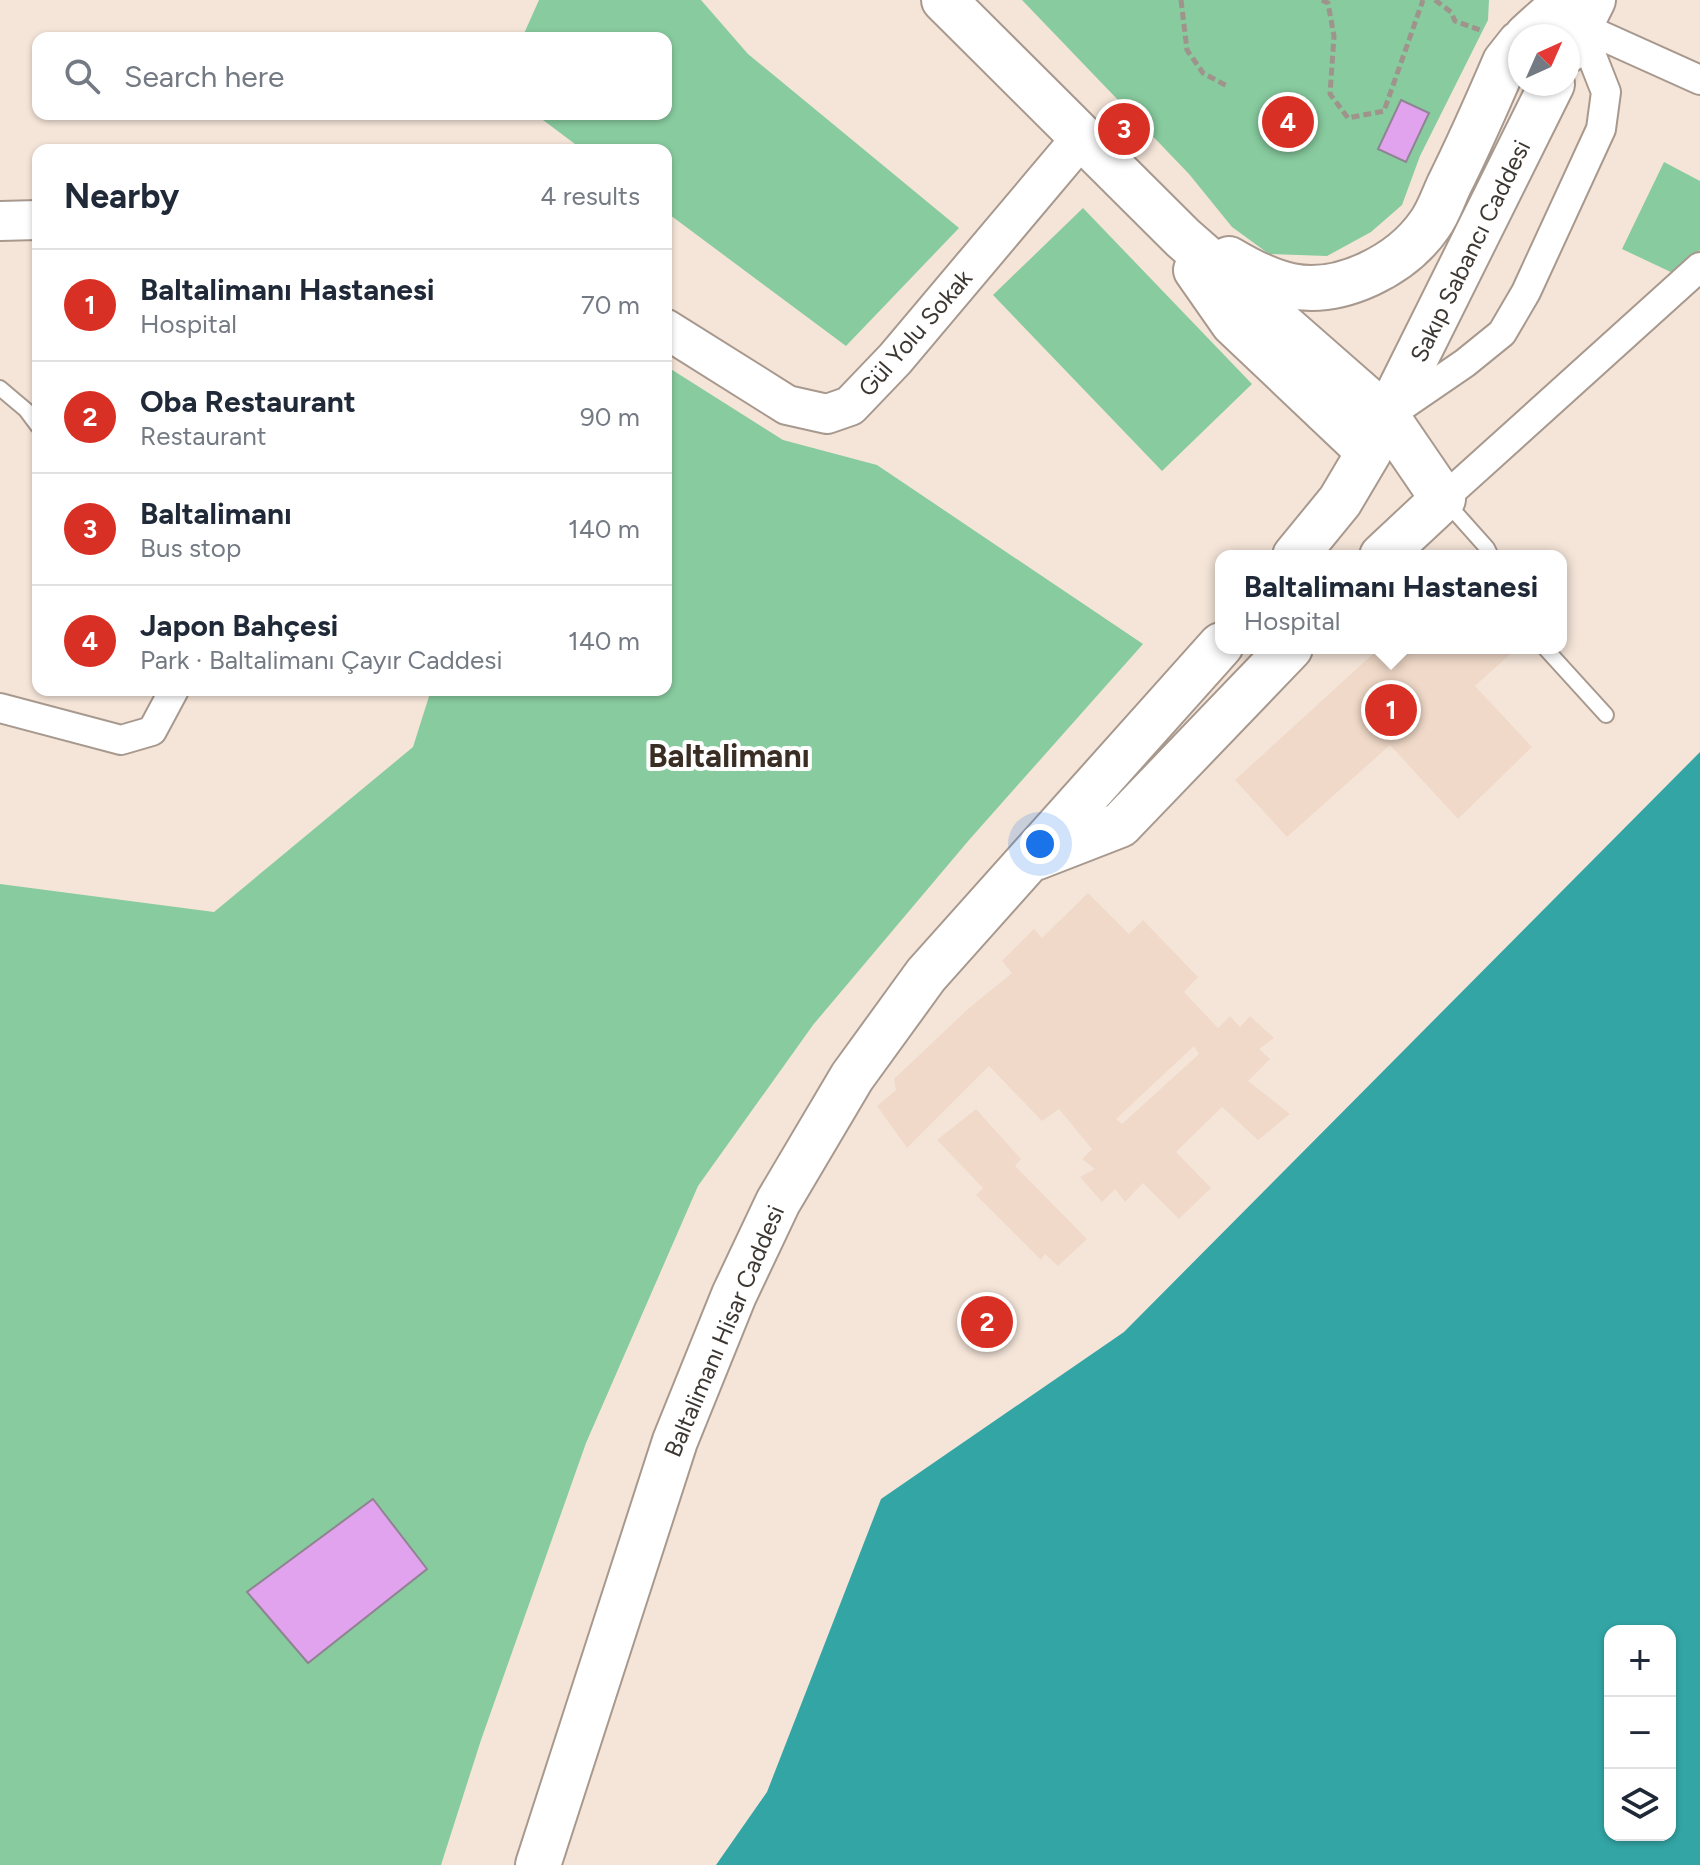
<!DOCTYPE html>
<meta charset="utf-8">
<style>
body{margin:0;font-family:Figtree,sans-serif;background:#f6f6f7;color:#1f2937}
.controls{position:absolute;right:24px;bottom:24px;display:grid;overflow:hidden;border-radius:16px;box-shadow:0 2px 6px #0004}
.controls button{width:72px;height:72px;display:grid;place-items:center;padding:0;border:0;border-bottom:2px solid #e0e1e3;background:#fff;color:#1f2937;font:40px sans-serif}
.compass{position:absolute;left:1508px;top:24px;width:72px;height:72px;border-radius:50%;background:#fff;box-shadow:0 2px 6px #0004;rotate:45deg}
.you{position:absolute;left:1040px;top:844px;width:28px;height:28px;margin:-20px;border:6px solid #fff;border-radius:50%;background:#1a73e8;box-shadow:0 0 0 12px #1a73e833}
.badge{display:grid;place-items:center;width:52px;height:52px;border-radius:50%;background:#d93025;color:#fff;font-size:26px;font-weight:700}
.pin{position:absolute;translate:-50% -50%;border:4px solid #fff;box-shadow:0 2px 8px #0006}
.popup{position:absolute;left:1215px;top:550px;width:352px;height:104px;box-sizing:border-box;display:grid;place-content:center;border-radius:16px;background:#fff;filter:drop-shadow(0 2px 6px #0005);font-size:26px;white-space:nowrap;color:#747a83}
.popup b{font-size:30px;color:#1f2937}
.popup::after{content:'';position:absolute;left:50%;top:100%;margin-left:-16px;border:16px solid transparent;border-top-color:#fff}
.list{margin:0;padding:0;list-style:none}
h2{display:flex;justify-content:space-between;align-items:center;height:104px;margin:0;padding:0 32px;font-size:34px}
h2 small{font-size:26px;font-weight:400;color:#747a83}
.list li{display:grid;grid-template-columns:52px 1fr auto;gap:24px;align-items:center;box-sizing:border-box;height:112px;padding:0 32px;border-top:2px solid #e0e1e3}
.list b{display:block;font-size:30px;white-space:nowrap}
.list p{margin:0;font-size:26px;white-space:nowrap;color:#747a83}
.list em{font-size:26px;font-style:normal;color:#747a83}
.icon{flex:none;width:44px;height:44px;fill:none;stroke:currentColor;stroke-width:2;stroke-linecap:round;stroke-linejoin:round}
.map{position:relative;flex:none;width:1700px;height:1865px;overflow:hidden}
.search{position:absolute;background:#fff;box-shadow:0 2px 6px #0004;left:32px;top:32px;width:640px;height:88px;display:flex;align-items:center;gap:20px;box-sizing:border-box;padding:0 28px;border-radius:16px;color:#747a83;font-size:30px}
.panel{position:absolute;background:#fff;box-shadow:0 2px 6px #0004;left:32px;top:144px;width:640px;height:552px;border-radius:16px}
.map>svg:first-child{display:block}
.built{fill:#f0d9c8;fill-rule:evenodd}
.green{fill:#88cb9f}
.water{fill:#33a5a5;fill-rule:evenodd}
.building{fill:#e1a3ee;stroke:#8f8491;stroke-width:2}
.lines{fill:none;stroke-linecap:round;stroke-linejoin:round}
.lane-casing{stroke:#a8998e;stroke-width:18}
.street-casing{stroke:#a8998e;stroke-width:32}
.secondary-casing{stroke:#a8998e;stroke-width:42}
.primary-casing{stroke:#a8998e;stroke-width:48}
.path{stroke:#9f948b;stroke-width:5;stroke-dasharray:8 4;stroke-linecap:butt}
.lane{stroke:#fff;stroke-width:14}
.street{stroke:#fff;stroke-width:28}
.secondary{stroke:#fff;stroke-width:38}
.primary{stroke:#fff;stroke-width:44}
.labels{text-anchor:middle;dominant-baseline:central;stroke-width:8;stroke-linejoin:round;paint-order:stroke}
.street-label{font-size:24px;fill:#3d3732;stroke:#fff}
.district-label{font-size:32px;font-weight:bold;fill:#392d24;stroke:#fff}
</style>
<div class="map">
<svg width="1700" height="1865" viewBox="0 0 1700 1865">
<rect width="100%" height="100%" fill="#f5e5d9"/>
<path class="built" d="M1372,648H1517L1475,686L1532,747L1458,819L1390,745L1287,837L1235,780L1375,652Z
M1088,893L1129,934L1143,920L1198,977L1184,992L1218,1028L1230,1016L1240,1027L1250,1016L1274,1038L1259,1049L1270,1059L1248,1081L1290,1114L1258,1140L1222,1107L1176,1152L1211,1188L1179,1219L1143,1183L1125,1202L1115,1189L1102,1202L1080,1177L1095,1169L1082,1159L1092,1149L1059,1109L1042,1121L989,1066L907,1148L877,1106L896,1090L894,1079L968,1009L1012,973L1002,961L1034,929L1042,938ZM1194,1046L1199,1054L1122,1124L1116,1119Z
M976,1109L1021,1159L1015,1166L1087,1239L1058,1266L1045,1254L1041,1260L976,1195L983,1188L937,1140Z"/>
<path class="green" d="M539,0H701L748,54L959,228L846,346L666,212V150H583L535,114H666V38H522Z
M1022,0H1489L1488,20L1420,156L1402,205L1371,232L1327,256L1269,254L1232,227L1189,174Z
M1664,162L1700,181V250L1675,274L1622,249Z
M1083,208L1252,384L1162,471L993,295Z
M666,366L783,440L877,465L1143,644L969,840L813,1025L698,1186L586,1443L481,1740L441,1865H0V884L214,912L413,747L431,690H666Z"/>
<path class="water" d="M1700,752V1865H716L767,1792L881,1499L1124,1332ZM1610,1631H1670V1835H1610Z"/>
<path class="building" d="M1401,100L1429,113L1406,162L1378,149Z
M373,1499L427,1569L308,1663L247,1592Z"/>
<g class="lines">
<g class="lane-casing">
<path id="lane" d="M0,388L26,410L38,426
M1446,502L1487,548L1491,556
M1545,648L1606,715"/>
</g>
<g class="street-casing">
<path id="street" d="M1580,26L1700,80
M1392,413L1465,363L1502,333L1526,292L1601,129L1606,92L1580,26
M1443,499L1700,267
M0,708L121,740L152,731L174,690"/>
</g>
<g class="secondary-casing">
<path id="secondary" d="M0,221L38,220
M666,329L787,405L827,414L850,406L895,359L1082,137"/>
</g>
<g class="primary-casing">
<path id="primary" d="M944,0L1183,238L1387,417L1443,499L1382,556
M1527,36L1547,18L1574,0
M1568,50L1593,0
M1229,259C1249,271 1268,281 1291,286C1341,296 1402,265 1430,224C1438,213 1443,198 1449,185C1469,145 1487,104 1505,62L1520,43
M1196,270L1233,323L1369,452
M1295,556L1340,501L1369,452L1552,84
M1035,858L1120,825L1290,648
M538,1865L675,1441L734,1295L778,1202L852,1077L926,975L1221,645"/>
</g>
<path class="path" d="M1181,0L1187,50L1203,73L1227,86
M1322,0L1328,3L1334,36L1330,94L1348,118L1384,111L1423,0
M1435,0L1451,12L1455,21L1480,30"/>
<use href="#lane" class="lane"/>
<use href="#street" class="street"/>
<use href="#secondary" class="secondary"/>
<use href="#primary" class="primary"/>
</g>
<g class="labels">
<g class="street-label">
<text transform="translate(1470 251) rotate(-64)">Sakıp Sabancı Caddesi</text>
<text transform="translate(915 333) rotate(-49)">Gül Yolu Sokak</text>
<text transform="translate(724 1331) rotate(-67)">Baltalimanı Hisar Caddesi</text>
</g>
<g class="district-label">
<text x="729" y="756">Baltalimanı</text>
</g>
</g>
</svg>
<div class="controls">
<button>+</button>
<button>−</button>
<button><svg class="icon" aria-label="layers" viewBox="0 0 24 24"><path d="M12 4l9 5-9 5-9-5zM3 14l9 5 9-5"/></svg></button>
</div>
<svg class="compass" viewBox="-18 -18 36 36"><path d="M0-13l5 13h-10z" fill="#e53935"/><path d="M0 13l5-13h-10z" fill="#747a83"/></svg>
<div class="you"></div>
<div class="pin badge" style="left:1391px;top:710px">1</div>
<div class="popup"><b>Baltalimanı Hastanesi</b>Hospital</div>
<div class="pin badge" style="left:987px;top:1322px">2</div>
<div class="pin badge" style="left:1124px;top:129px">3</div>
<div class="pin badge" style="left:1288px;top:122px">4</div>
<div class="search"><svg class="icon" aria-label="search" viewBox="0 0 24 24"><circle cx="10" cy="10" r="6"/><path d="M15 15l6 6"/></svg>Search here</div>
<section class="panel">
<h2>Nearby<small>4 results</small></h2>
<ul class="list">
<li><span class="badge">1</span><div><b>Baltalimanı Hastanesi</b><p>Hospital</p></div><em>70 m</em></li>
<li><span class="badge">2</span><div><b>Oba Restaurant</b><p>Restaurant</p></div><em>90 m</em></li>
<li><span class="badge">3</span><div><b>Baltalimanı</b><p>Bus stop</p></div><em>140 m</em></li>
<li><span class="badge">4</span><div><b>Japon Bahçesi</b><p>Park · Baltalimanı Çayır Caddesi</p></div><em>140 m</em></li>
</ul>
</section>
</div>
